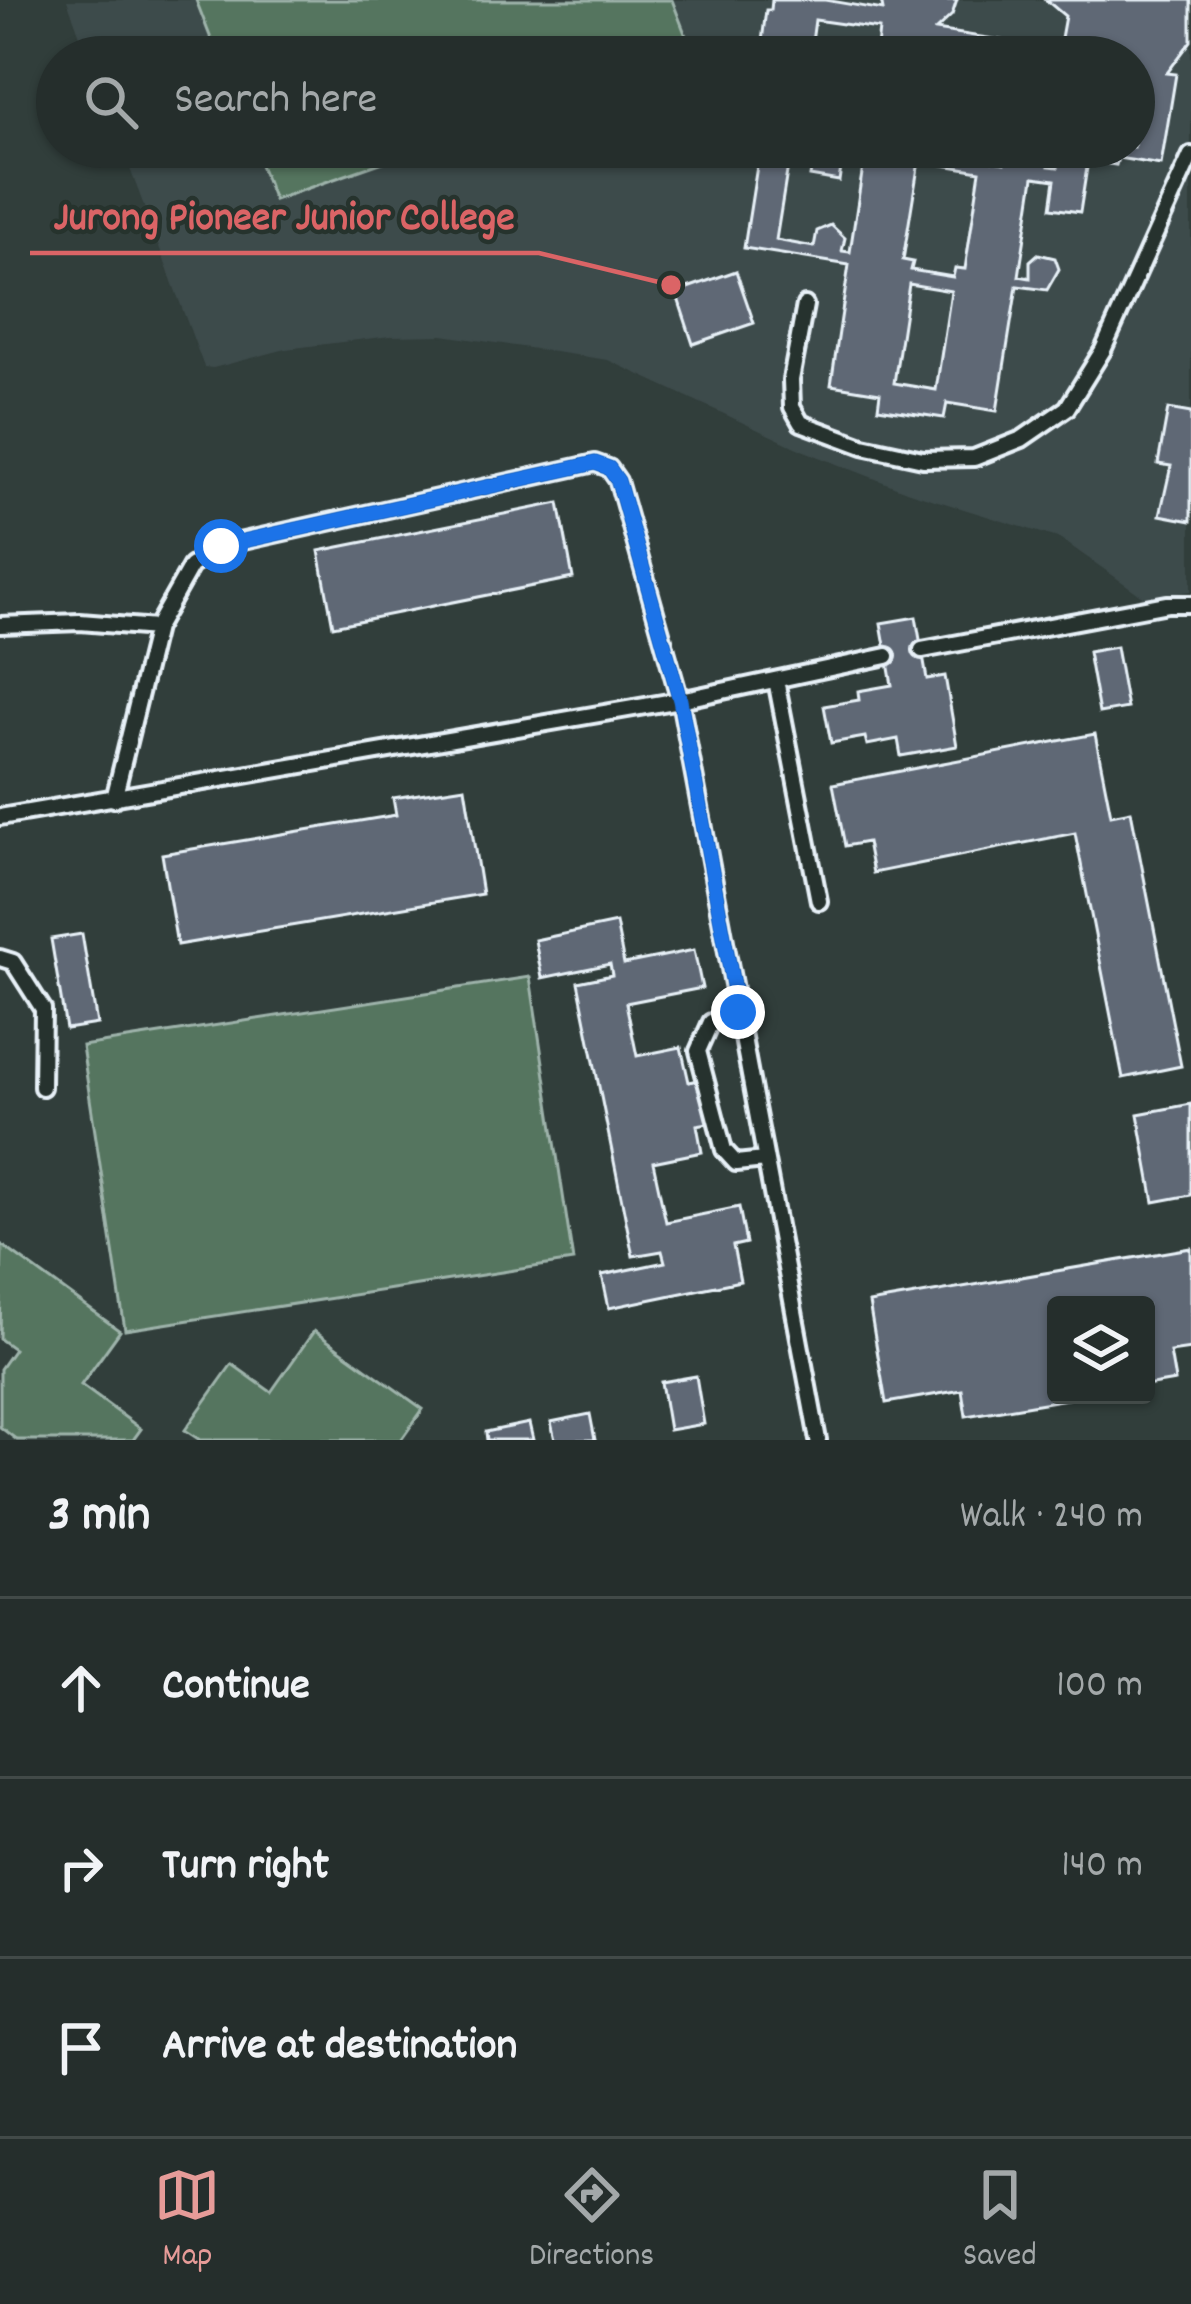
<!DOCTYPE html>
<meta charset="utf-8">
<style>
body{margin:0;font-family:Dekko,sans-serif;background:#2d3634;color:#f1f3f6}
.controls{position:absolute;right:36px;bottom:36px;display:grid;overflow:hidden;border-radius:12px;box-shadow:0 3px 9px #0004}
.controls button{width:108px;height:108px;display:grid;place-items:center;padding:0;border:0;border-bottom:3px solid #424a48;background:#252e2c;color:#f1f3f6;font:60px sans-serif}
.stop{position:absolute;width:36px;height:36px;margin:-27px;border:9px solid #1a73e8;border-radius:50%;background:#fff}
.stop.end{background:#1a73e8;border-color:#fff;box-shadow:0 3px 12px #0008}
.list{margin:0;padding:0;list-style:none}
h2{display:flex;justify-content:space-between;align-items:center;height:156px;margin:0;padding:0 48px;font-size:51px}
h2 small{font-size:39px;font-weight:400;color:#a3a8a9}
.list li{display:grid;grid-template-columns:78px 1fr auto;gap:36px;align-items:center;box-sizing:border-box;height:180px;padding:0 48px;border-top:3px solid #424a48}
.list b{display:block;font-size:45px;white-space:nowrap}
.list em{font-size:39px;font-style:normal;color:#a3a8a9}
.icon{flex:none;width:66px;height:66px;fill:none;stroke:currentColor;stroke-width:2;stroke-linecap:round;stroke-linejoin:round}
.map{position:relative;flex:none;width:1191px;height:1440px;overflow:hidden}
.search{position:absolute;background:#252e2c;box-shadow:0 3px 9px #0004;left:36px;right:36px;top:36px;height:132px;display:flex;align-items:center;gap:30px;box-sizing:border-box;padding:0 42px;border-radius:66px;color:#a3a8a9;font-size:45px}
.sheet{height:696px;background:#252e2c}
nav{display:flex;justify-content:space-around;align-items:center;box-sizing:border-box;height:168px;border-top:3px solid #424a48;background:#252e2c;font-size:33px;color:#a3a8a9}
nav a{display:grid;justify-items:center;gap:6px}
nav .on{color:#e69b98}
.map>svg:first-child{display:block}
.built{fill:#3e4b4c}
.green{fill:#55755e;stroke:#9eb3ab;stroke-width:3}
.building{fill:#5e6875;stroke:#e8f1f8;stroke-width:3;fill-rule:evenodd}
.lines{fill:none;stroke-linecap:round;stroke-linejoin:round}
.service-casing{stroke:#e8f1f8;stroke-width:22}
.service{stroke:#26332d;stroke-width:14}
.route{stroke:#1a73e8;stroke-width:15}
.leader{fill:none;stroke:#db6466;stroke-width:4.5}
.callout-dot{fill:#db6466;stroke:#26332d;stroke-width:4.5}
.callout-label{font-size:42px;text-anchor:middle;font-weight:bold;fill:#db6466;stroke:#26332d;stroke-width:9;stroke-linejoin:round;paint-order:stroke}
</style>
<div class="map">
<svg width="1191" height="1440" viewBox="0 0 1191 1440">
<rect width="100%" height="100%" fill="#313e3b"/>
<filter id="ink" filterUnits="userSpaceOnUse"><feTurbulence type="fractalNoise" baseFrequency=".00833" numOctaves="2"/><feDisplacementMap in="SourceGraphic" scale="24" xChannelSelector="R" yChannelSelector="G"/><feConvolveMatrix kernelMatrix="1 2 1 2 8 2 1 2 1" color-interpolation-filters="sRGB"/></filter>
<g filter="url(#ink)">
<path class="built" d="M67,0H1191V591L1145,598L1061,539L909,492L802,450L608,360L443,335L390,336L286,349L213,368L204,367L122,147H1134V57H88Z"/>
<path class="green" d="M196,0H672L693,54L684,57H218Z
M253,147H426L274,200Z
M530,977L573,1261L125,1330L82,1046Z
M2,1245L120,1331L81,1385L141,1429L133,1440H17L0,1427V1369L14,1349L0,1339Z
M314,1331L423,1409L401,1440H200L185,1430L232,1364L271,1392Z"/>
<path class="building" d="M772,0H825L883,10L881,0H957L952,15L936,30L1059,49L1065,16L1046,0H1191V41L1167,73L1176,74L1161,165L1118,158L1116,165L1088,161L1080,212L1051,208L1055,180L1034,177L1019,276L1030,278V261L1038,254L1055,258L1059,269L1047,290L1017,286L997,411L947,403L944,418L878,408L880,393L831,385L849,265L744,248L760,147H791L776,240L814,247L817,231L831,225L845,238L842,251L850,252L864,160H873V153L844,148L839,181L810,176L815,147H920L1004,163L1006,147H1052L1049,166L1058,167L1056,147L1100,151L1101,147H1134V57H996L923,46L922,57H864L866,45L877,47L879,29L815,20L810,57H760L766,10H771ZM919,161L980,171L965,269L955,268L953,277L911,270L913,262L903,260ZM909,284L951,291L936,390L894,383Z
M736,271L754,323L693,344L676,292Z
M1168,409L1191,413V521L1160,515L1171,466L1158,464Z
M559,503L573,578L333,626L319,551Z
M916,617L927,679L945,676L957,746L901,756L898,739L867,745L865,737L831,743L824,706L859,700L858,691L892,685L881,623Z
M1116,647L1127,708L1099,713L1088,652Z
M1095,734L1111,815L1131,811L1181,1066L1123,1078L1075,833L873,873L867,842L845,846L833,784Z
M465,787L482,894L177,945L162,854L396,815L393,798Z
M616,923L624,964L694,950L702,988L626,1003L637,1056L681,1047L689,1082L699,1080L708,1123L697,1125L702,1152L653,1162L666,1222L739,1207L746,1243L733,1246L740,1281L609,1308L602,1275L665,1262L662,1251L633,1256L578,982L612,975L610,964L542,978L535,940Z
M82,934L97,1024L66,1029L51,939Z
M1191,1104V1195L1154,1202L1138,1114Z
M1191,1248V1349L1170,1352L1175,1381L1146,1386V1305H1056V1395H1091L966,1416L962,1390L886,1403L869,1303Z
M696,1376L704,1424L669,1430L661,1382Z
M590,1414L595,1440H555L551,1422Z
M529,1423L533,1440H487L486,1432Z"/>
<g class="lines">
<g class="service-casing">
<path id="service" d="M805,305L791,380L792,407L801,423L863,446L923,459L974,458L1022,439L1067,408L1103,350L1191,155
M0,625L80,622L156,628
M922,650L1167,604H1191
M776,680L819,901
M114,799L156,628L191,566L221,546L595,463L609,468L618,481L680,700L818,1440
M0,817L680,700L887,656
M0,958L13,962L43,1009L42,1087
M738,1012L711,1022L698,1051L724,1150L736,1163L765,1160"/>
</g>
<use href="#service" class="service"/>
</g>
</g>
<g class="lines" filter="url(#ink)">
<path class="route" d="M221,546L595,463L609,468L618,481L680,700L738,1012"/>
</g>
<path class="leader" d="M671 285L539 253H30"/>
<circle class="callout-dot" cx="671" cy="285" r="12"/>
<g class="callout-label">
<text x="284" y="229">Jurong Pioneer Junior College</text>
</g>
</svg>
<div class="controls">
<button><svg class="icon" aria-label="layers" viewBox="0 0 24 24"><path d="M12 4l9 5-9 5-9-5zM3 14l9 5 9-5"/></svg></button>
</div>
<div class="stop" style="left:221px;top:546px"></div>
<div class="stop end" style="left:738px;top:1012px"></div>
<div class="search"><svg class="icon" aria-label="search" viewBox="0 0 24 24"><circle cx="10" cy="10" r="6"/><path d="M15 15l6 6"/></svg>Search here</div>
</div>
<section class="sheet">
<h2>3 min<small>Walk · 240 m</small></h2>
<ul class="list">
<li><svg class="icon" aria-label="ahead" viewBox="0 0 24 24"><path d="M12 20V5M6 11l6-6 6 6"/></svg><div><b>Continue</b></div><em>100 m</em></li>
<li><svg class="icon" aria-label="right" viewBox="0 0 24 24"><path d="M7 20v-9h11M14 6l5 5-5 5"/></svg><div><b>Turn right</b></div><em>140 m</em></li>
<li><svg class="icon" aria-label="arrive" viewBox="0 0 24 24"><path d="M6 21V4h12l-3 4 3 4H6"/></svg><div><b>Arrive at destination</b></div></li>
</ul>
</section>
<nav>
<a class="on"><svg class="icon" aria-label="map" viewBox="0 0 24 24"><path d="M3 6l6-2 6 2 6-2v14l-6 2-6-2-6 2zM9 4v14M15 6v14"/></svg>Map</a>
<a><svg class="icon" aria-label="directions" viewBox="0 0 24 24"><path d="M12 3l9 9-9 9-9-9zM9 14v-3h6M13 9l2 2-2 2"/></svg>Directions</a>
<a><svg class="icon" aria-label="saved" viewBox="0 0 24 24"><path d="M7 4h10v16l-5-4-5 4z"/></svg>Saved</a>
</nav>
